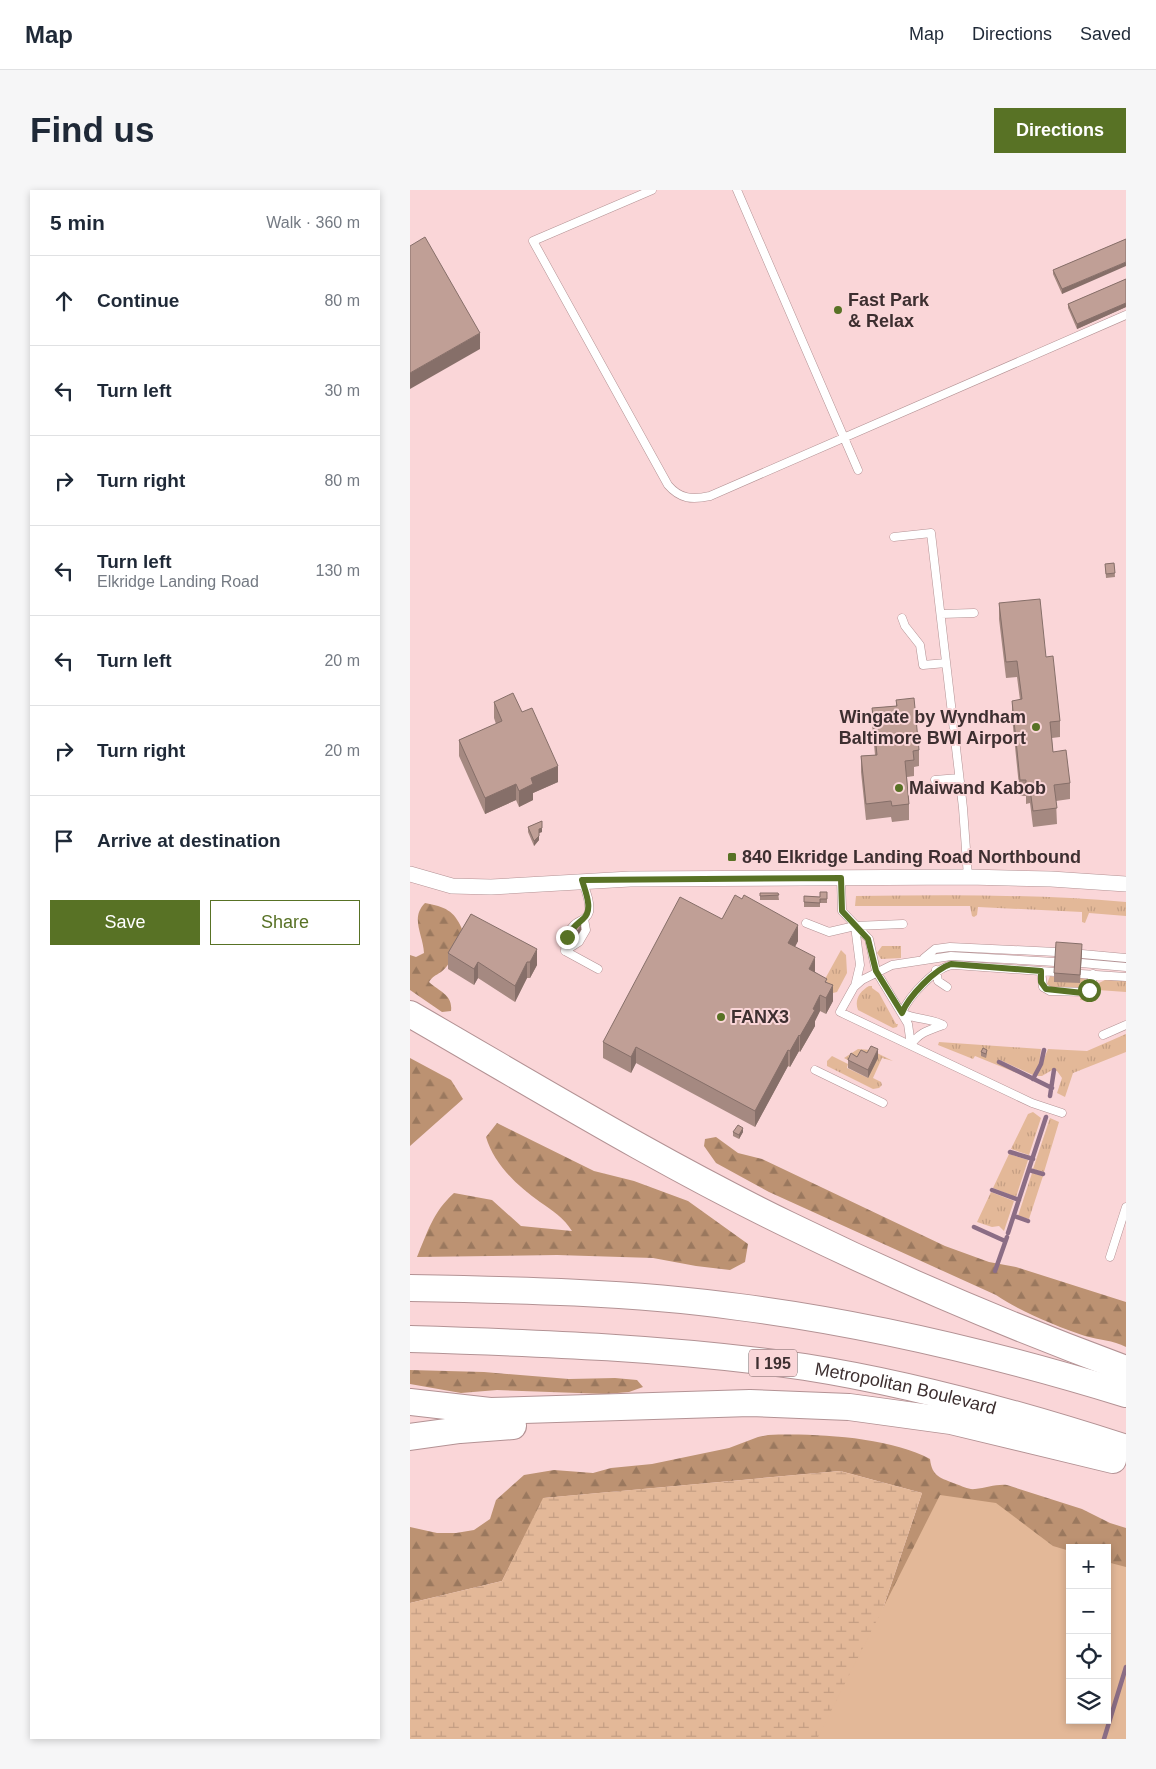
<!DOCTYPE html>
<meta charset="utf-8">
<style>
body{margin:0;font-family:Arial,sans-serif;background:#f6f6f7;color:#1f2937}
.controls{position:absolute;right:15px;bottom:15px;display:grid;overflow:hidden;border-radius:0px;box-shadow:0 2px 8px #0003}
.controls button{width:45px;height:45px;display:grid;place-items:center;padding:0;border:0;border-bottom:1px solid #e0e1e3;background:#fff;color:#1f2937;font:25px sans-serif}
.stop{position:absolute;width:15px;height:15px;margin:-11px;border:4px solid #587225;border-radius:50%;background:#fff}
.stop.end{background:#587225;border-color:#fff;box-shadow:0 1px 5px #0008}
.list{margin:0;padding:0;list-style:none}
h2{display:flex;justify-content:space-between;align-items:center;height:65px;margin:0;padding:0 20px;font-size:21px}
h2 small{font-size:16px;font-weight:400;color:#747a83}
.list li{display:grid;grid-template-columns:32px 1fr auto;gap:15px;align-items:center;box-sizing:border-box;height:90px;padding:0 20px;border-top:1px solid #e0e1e3}
.list b{display:block;font-size:19px;white-space:nowrap}
.list p{margin:0;font-size:16px;white-space:nowrap;color:#747a83}
.list em{font-size:16px;font-style:normal;color:#747a83}
.actions{display:flex;gap:10px;padding:15px 20px}
.actions a{flex:1;padding:11px 0;border:1px solid #587225;border-radius:0px;text-align:center;font-size:18px;color:#587225}
.actions .main{background:#587225;color:#fff}
.icon{flex:none;width:28px;height:28px;fill:none;stroke:currentColor;stroke-width:2;stroke-linecap:round;stroke-linejoin:round}
.map{position:relative;flex:none;width:716px;height:1549px;overflow:hidden;border-radius:0px}
header{display:flex;align-items:center;gap:30px;box-sizing:border-box;height:70px;padding:0 25px;background:#fff;border-bottom:1px solid #e0e1e3}
header strong{font-size:24px}
nav{display:flex;gap:28px;margin-inline-start:auto;font-size:18px}
.intro{display:flex;align-items:center;justify-content:space-between;box-sizing:border-box;height:120px;padding:0 30px}
h1{margin:0;font-size:35px}
.button{padding:12px 22px;border-radius:0px;background:#587225;color:#fff;font-size:18px;font-weight:700}
main{display:flex;gap:30px;padding:0 30px}
aside{flex:1;background:#fff;border-radius:0px;box-shadow:0 2px 8px #0003}
.map>svg:first-child{display:block}
.grass{fill:url(#grass-tufts)}
.forest{fill:url(#forest-firs);fill-rule:evenodd}
.wetland{fill:url(#wetland-marsh)}
.park{fill:#e3b898}
.lines{fill:none;stroke-linecap:round;stroke-linejoin:round}
.stream{stroke:#8b6d85;stroke-width:4.5}
.lane-casing{stroke:#b39294;stroke-width:9}
.street-casing{stroke:#b39294;stroke-width:16}
.highway-casing{stroke:#b39294;stroke-width:28}
.lane{stroke:#fff;stroke-width:8}
.street{stroke:#fff;stroke-width:15}
.highway{stroke:#fff;stroke-width:26}
.wall{fill:#a58981}
.shaded-wall{fill:#866f69}
.building{fill:#c09f96;stroke:#866f69}
.route{stroke:#587225;stroke-width:6}
.poi-dot{fill:#587225;stroke:#fad6d8;stroke-width:2}
.labels{text-anchor:middle;dominant-baseline:central;stroke-width:4;stroke-linejoin:round;paint-order:stroke}
.shield{fill:#fad6d8;stroke:#766162;stroke-width:1}
.shield-label{font-size:16px;font-weight:bold;fill:#3d2f30}
.poi-label{font-size:18px;font-weight:bold;fill:#3d2f30;stroke:#fad6d8;text-anchor:start}
.street-label{font-size:18px;fill:#3d2f30;stroke:#fad6d8}
</style>
<header>
<strong>Map</strong>
<nav><a>Map</a><a>Directions</a><a>Saved</a></nav>
</header>
<div class="intro"><h1>Find us</h1><a class="button">Directions</a></div>
<main>
<aside>
<h2>5 min<small>Walk · 360 m</small></h2>
<ul class="list">
<li><svg class="icon" aria-label="ahead" viewBox="0 0 24 24"><path d="M12 20V5M6 11l6-6 6 6"/></svg><div><b>Continue</b></div><em>80 m</em></li>
<li><svg class="icon" aria-label="left" viewBox="0 0 24 24"><path d="M17 20v-9H6M10 6l-5 5 5 5"/></svg><div><b>Turn left</b></div><em>30 m</em></li>
<li><svg class="icon" aria-label="right" viewBox="0 0 24 24"><path d="M7 20v-9h11M14 6l5 5-5 5"/></svg><div><b>Turn right</b></div><em>80 m</em></li>
<li><svg class="icon" aria-label="left" viewBox="0 0 24 24"><path d="M17 20v-9H6M10 6l-5 5 5 5"/></svg><div><b>Turn left</b><p>Elkridge Landing Road</p></div><em>130 m</em></li>
<li><svg class="icon" aria-label="left" viewBox="0 0 24 24"><path d="M17 20v-9H6M10 6l-5 5 5 5"/></svg><div><b>Turn left</b></div><em>20 m</em></li>
<li><svg class="icon" aria-label="right" viewBox="0 0 24 24"><path d="M7 20v-9h11M14 6l5 5-5 5"/></svg><div><b>Turn right</b></div><em>20 m</em></li>
<li><svg class="icon" aria-label="arrive" viewBox="0 0 24 24"><path d="M6 21V4h12l-3 4 3 4H6"/></svg><div><b>Arrive at destination</b></div></li>
</ul>
<div class="actions"><a class="main">Save</a><a>Share</a></div>
</aside>
<div class="map">
<svg width="716" height="1549" viewBox="0 0 716 1549">
<defs>
<pattern id="grass-tufts" width="24" height="20" patternUnits="userSpaceOnUse" patternTransform="scale(1.25)"><rect width="24" height="20" fill="#e3b898"/><path d="M3 7l-1-3M5 7V3M7 7l1-3M15 17l-1-3M17 17v-4M19 17l1-3" fill="none" stroke="#c49e83"/></pattern>
<pattern id="forest-firs" width="22" height="20" patternUnits="userSpaceOnUse" patternTransform="scale(1.25)"><rect width="22" height="20" fill="#bc9272"/><path d="M5 1l3.5 6h-7zM16 11l3.5 6h-7z" fill="#9a785e"/></pattern>
<pattern id="wetland-marsh" width="20" height="14" patternUnits="userSpaceOnUse" patternTransform="scale(1.25)"><rect width="20" height="14" fill="#e3b898"/><path d="M1 5h8M5 5V1M11 12h8M15 12V8" fill="none" stroke="#c49e83"/></pattern>
</defs>
<rect width="100%" height="100%" fill="#fad6d8"/>
<path class="grass" d="M446,706C536,705 626,704 716,712V726L679,723L675,733L672,732V722L568,717L567,725L564,727L562,726L560,716H445Z
M472,756H491V768L471,769L467,763Z
M431,760L436,765L437,783L427,802L423,803L415,789Z
M640,786L670,793V787L675,789L676,794L672,799L642,797L637,794Z
M695,790L716,791V802L688,800L686,811L670,810L671,807L678,806L689,793Z
M459,796H462V798L469,803L486,834H488L487,837L483,838L448,820C444,810 450,801 459,796Z
M716,844V862L663,883L655,907L647,903L652,888L647,881L642,880L632,886H627L638,859L677,861Z
M529,852L631,859L629,875L623,885L590,870L588,873L612,885L565,866L563,869L528,855Z
M448,859L461,860L483,871L472,868L463,888L471,892L472,895L469,898L463,899L417,876V871L422,866L438,874L437,878L458,888L447,875L434,868Z
M623,922L631,928L619,965L601,959L618,924Z
M640,928L649,932L634,982L623,979Z
M599,964L618,970L606,1007L583,998Z
M622,983L633,986L619,1029L608,1026Z
M581,1002L604,1011L594,1041L589,1036L582,1037L567,1032Z"/>
<path class="forest" d="M15,713C35,717 44,720 52,739C48,753 43,773 31,782C25,786 23,786 19,792C30,802 43,805 41,821L32,822L0,800V765L6,767L14,763C13,744 0,728 15,713Z
M0,868L41,890L53,909L0,956Z
M87,933L184,981L224,991L278,1011L338,1054L335,1072L320,1080L286,1076L243,1068L147,1065L7,1067C18,1041 23,1022 44,1003L82,1010L111,1036L162,1041C154,1028 143,1021 130,1012C107,996 84,974 76,947Z
M306,947L328,963L352,969L535,1056L579,1072L606,1077L716,1112V1157C703,1150 689,1150 675,1146C648,1137 609,1121 586,1105L359,1002L306,973L294,956L295,949Z
M0,1180L74,1182L159,1189L205,1188L227,1190L233,1197L219,1202L196,1204L87,1200L51,1203L0,1194Z
M358,1245C405,1243 479,1247 520,1269C522,1287 531,1288 546,1294C552,1296 559,1300 565,1299C576,1298 586,1294 597,1295L672,1319L700,1333L716,1338V1549H429L512,1303L430,1281L134,1308L92,1391L0,1413V1337L27,1343H46L64,1340L80,1329L86,1310L114,1285L144,1280L183,1283L201,1278L242,1274L319,1258L348,1247ZM660,1358H697V1530H660Z"/>
<path class="wetland" d="M430,1281L512,1303L429,1549H0V1413L92,1391L133,1308Z"/>
<path class="park" d="M530,1305L586,1313L643,1356L660,1361V1530H697V1372L716,1377V1549H407Z"/>
<g class="lines">
<path class="stream" d="M589,872L642,898
M623,889L631,874L634,860
M640,906L644,880
M600,962L623,969
M619,980L633,984
M582,1000L609,1010
M604,1026L618,1031
M564,1037L595,1051
M598,1043L636,927
M585,1081L597,1047
M694,1549L716,1477"/>
<g class="lane-casing">
<path id="lane" d="M242,0L123,51L258,295C270,309 282,310 300,306L716,125
M327,0L448,280
M484,347L521,343L553,618L558,687
M531,424L564,423
M492,428L495,436L510,455L513,475L536,473
M525,590L549,588
M431,688L432,721L459,749L466,781L498,834L501,855
M396,733L419,742L445,736L493,734
M155,761C156,751 157,742 164,735C169,730 177,730 179,722C181,712 175,699 172,690
M155,761L169,752L176,740L174,729
M155,761L188,779
M672,764L716,768
M514,768L525,759L540,757L646,762
M645,772L541,766L482,775L452,790L444,797L430,822L622,913L652,923
M671,773L716,777
M526,780L528,791L537,797
M631,781L633,797L640,801L676,802L681,796L683,784
M671,784L716,787
M445,796L450,775L445,736
M533,835C521,828 506,830 492,823C498,807 528,774 545,775L645,782
M693,845L716,835
M501,855C509,842 520,840 533,835
M405,880L473,913
M700,1067L716,1017"/>
</g>
<g class="street-casing">
<path id="street" d="M0,684L42,696L81,697L220,689L558,687L641,689L716,694"/>
</g>
<g class="highway-casing">
<g id="highway">
<path d="M0,824C125,896 249,972 379,1035C489,1089 602,1137 716,1179"/>
<path d="M0,1098C110,1100 220,1102 329,1117C461,1134 589,1165 716,1204"/>
<path id="s1" d="M0,1149C132,1153 264,1158 395,1177C503,1194 611,1224 716,1258"/>
<path d="M0,1212L80,1221L340,1213L439,1217L541,1231L703,1270"/>
<path d="M0,1247L50,1240L103,1236"/>
</g>
</g>
<use href="#lane" class="lane"/>
<use href="#street" class="street"/>
<use href="#highway" class="highway"/>
</g>
<path class="wall" d="M716,49L652,104L643,84V80Z
M716,89V117L667,139L658,118V114Z
M704,373L705,387L696,388L695,374Z
M589,413L636,467L650,531V547L642,548L643,562L660,593V609L646,611L647,634L623,637L620,613L616,614V606H610L602,527V511L610,510L607,487L596,488L589,429Z
M486,510L509,560V576L504,577V586L497,587L499,614V630L482,632L481,627L456,630L451,582V566L465,565L462,534V518L486,516Z
M84,512L112,522L148,592L123,603V610L109,617L106,610L75,624L49,566V550L86,534L84,528Z
M132,631V642L129,643V650L124,656L118,642V637Z
M417,702V713H410V717H394V706L410,707Z
M350,703H368L369,710H350Z
M61,724L127,775L120,788H117L105,812L68,788L64,795L38,779V763Z
M312,729L388,751L385,757L405,782L417,792L423,811L416,824L410,821L405,831V836L390,862L389,861L380,877L378,876L345,937L226,873L221,883L193,868V852Z
M164,738L171,740L168,745L164,742Z
M672,762L670,793L644,792V783Z
M571,862L577,864L576,868L571,866Z
M447,867L468,868L458,888L438,878V870Z
M323,942H333L329,949L323,946Z"/>
<path class="shaded-wall" d="M716,72V76L652,104V99Z
M716,113V117L667,139V134Z
M70,143V159L0,199V183Z
M148,576V592L123,603V610L109,617V601L121,588Z
M106,594V610L75,624V608Z
M132,638V642L129,643V639Z
M129,646V650L124,656V651Z
M171,735V740L168,745V741Z
M388,735V751L378,769V753Z
M127,759V775L120,788V772Z
M405,767V783L399,779Z
M68,772V788L64,795V779Z
M117,772V788L105,812V796Z
M423,795V811L416,824V808Z
M410,805V821L405,831V836L390,862V846L403,819Z
M389,845V861L380,877V861Z
M226,857V873L221,883V867Z
M468,859V868L458,888V880Z
M378,860V876L345,937V921Z
M333,938V942L329,949V945Z"/>
<path class="building" d="M15,47L70,143L0,183V56Z
M716,49V72L652,99L643,80Z
M716,89V113L667,134L658,114Z
M704,373L705,383L696,384L695,374Z
M630,409L636,467L643,466L650,531L640,532L643,562L656,560L660,593L644,595L647,618L623,621L620,599L625,597L616,598V590H610L602,511L612,509L607,471L596,472L589,413Z
M103,503L112,522L122,518L148,576L121,588L123,594L109,601L106,594L75,608L49,550L92,531L84,512Z
M504,508L509,560L503,561L504,570L495,571L499,614L482,616L481,611L456,614L451,566L467,565L462,518L487,516L486,510Z
M132,631V638L129,639V646L124,651L118,637Z
M410,702H417V709H410V713L394,712V706L410,707Z
M350,703H368L369,705L350,706Z
M325,705L332,709L334,705L388,735L378,753L405,767L399,779L417,789L415,792L423,795L416,808L410,805L403,819L405,820L390,846L389,845L380,861L378,860L345,921L226,857L221,867L193,852L270,707L312,729Z
M61,724L127,759L120,772H117L105,796L68,772L64,779L38,763Z
M167,733L171,735L168,741L164,738Z
M646,752L672,754L670,785L644,783Z
M461,856L468,859L458,880L438,870L441,863L447,867L451,860L457,863Z
M573,858L577,860L576,864L571,862Z
M328,935L333,938L329,945L323,942Z"/>
<g class="lines">
<path class="route" d="M157,747C164,736 164,737 173,729C184,720 175,701 172,690L431,688L432,721L458,749L466,781L492,823C498,807 525,779 541,774L631,781V792L636,799L673,803L679,800"/>
</g>
<g class="poi-dot">
<circle cx="428" cy="120" r="5"/>
<circle cx="626" cy="537" r="5"/>
<circle cx="489" cy="598" r="5"/>
<rect x="317" y="662" width="10" height="10" rx="2.5"/>
<circle cx="311" cy="827" r="5"/>
</g>
<g class="labels">
<rect class="shield" x="339" y="1159.5" width="48" height="27" rx="4"/>
<g class="shield-label">
<text x="363" y="1173">I 195</text>
</g>
<g class="poi-label">
<text x="438" y="110">Fast Park<tspan x="438" dy="21">&amp; Relax</tspan></text>
<text x="616" y="527" text-anchor="end">Wingate by Wyndham<tspan x="616" dy="21">Baltimore BWI Airport</tspan></text>
<text x="499" y="598">Maiwand Kabob</text>
<text x="332" y="667">840 Elkridge Landing Road Northbound</text>
<text x="321" y="827">FANX3</text>
</g>
<g class="street-label">
<text stroke="none"><textPath href="#s1" startOffset="499">Metropolitan Boulevard</textPath></text>
</g>
</g>
</svg>
<div class="controls">
<button>+</button>
<button>−</button>
<button><svg class="icon" aria-label="locate" viewBox="0 0 24 24"><circle cx="12" cy="12" r="6"/><path d="M12 2v4M12 18v4M2 12h4M18 12h4"/></svg></button>
<button><svg class="icon" aria-label="layers" viewBox="0 0 24 24"><path d="M12 4l9 5-9 5-9-5zM3 14l9 5 9-5"/></svg></button>
</div>
<div class="stop" style="left:679px;top:800px"></div>
<div class="stop end" style="left:157px;top:747px"></div>
</div>
</main>
